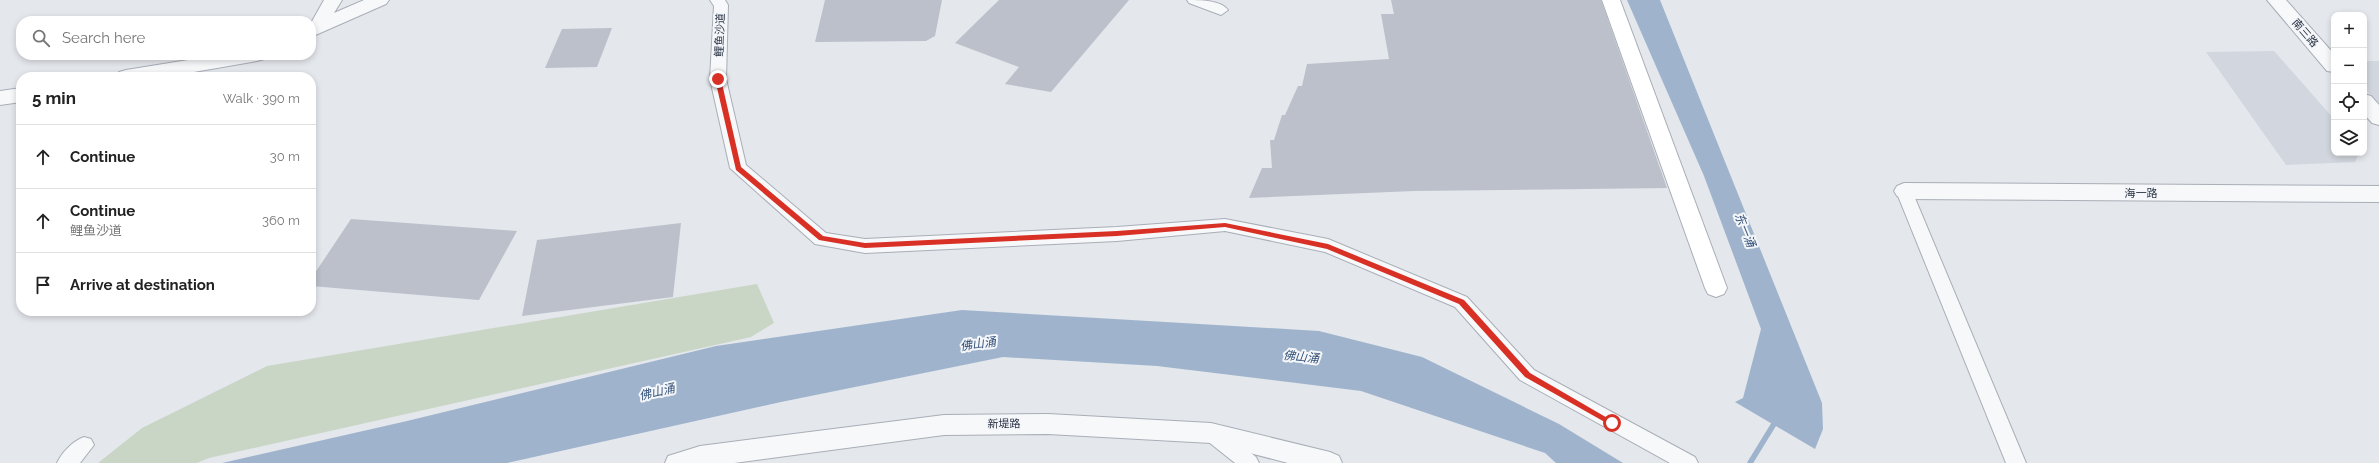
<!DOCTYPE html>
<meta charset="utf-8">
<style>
body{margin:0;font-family:Raleway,"Noto Sans SC",sans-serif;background:#f2f2f2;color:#222}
.controls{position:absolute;right:12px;top:12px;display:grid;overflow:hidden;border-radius:8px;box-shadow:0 2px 6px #0003}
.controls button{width:36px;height:36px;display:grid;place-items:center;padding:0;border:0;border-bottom:1px solid #e0e0e0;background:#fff;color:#222;font:20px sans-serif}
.stop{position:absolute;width:12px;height:12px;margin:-9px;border:3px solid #d93025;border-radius:50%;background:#fff}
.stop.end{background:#d93025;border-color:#fff;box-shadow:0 1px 4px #0008}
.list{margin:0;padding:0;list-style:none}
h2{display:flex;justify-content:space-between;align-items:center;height:52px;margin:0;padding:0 16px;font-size:17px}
h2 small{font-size:13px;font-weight:400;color:#767676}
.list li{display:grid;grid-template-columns:26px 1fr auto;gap:12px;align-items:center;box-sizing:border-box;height:64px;padding:0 16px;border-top:1px solid #e0e0e0}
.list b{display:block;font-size:15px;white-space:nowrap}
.list p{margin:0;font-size:13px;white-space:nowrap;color:#767676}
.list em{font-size:13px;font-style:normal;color:#767676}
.icon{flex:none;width:22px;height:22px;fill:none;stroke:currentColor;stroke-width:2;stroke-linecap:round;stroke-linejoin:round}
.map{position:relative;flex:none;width:2379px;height:463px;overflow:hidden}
.search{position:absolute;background:#fff;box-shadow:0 2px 6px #0003;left:16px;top:16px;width:300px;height:44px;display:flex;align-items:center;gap:10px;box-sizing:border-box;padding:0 14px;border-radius:16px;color:#767676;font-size:15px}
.panel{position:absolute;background:#fff;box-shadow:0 2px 6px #0003;left:16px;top:72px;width:300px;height:244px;border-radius:16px}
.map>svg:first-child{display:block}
.built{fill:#d2d6de}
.green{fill:#c9d6c5}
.water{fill:#9fb4cc}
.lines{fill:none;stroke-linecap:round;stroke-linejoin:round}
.stream{stroke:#9fb4cc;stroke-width:5.5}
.building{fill:#bbc0ca}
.minor-casing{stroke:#a9aeb7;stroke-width:2}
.tertiary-casing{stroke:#a9aeb7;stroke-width:2}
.secondary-casing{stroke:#a9aeb7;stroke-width:2}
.minor{fill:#f7f8fa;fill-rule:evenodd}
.tertiary{fill:#f7f8fa;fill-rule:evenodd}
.secondary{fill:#fff;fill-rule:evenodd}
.route{fill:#d93025}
.labels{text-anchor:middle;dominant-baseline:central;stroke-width:4;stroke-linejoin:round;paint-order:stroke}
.street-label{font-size:11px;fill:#2b3445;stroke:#f4f6f9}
.water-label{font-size:12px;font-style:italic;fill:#34527a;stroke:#f4f6f9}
</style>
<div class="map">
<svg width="2379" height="463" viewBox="0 0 2379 463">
<rect width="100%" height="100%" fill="#e4e7ec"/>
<path class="built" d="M2274,51L2334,119V153H2359L2355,162L2286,165L2206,52Z
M2364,61H2379V104L2364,88Z"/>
<path class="green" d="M757,284L774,323L751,337L209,458L197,463H98L142,428L267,366Z"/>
<path class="water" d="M1627,0H1660L1822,403L1823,429L1815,449L1735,402L1743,398L1761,329L1704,176Z
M962,310L1319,331L1422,357L1559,424L1623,463H1556L1545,453L1361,391L1157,366L1003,357L781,402L507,463H222L407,421L716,346Z"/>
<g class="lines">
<path class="stream" d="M1750,463L1777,419"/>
</g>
<path class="building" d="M825,0H942L935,36L926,41L815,42Z
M999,0H1129L1051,92L1005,84L1019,67L955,43Z
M1391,0H1601L1667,188L1414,191L1249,198L1262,168H1272L1270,140H1274L1282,115H1285L1298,86H1302L1307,64L1389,59L1381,14H1394Z
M612,28L597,67L545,68L562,29Z
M351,219L517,231L479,300L311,286V279Z
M681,223L673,297L522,316L537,240Z"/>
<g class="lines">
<g class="minor-casing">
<path id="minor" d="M710,0H725L728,5L726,79L746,165L826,233L865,239L1117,227L1225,219L1328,239L1467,297L1534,370L1695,457L1698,463H1670L1520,380L1455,307L1325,252L1225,231L1117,241L865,253L815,244L730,168L710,79L714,6Z
M1187,0C1199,0 1221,0 1228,10L1221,15L1189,3Z
M1904,185L1910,187L1912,191L2026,463H2006L1896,191L1898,187Z
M1213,426L1220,428L1256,457L1259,463H1235L1206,440L1203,434L1206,428Z
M84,437L91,439L94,445L80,463H57C62,452 73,441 84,437Z"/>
</g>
<g class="tertiary-casing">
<path id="tertiary" d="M324,0H342L334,13L364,0H389L386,4L311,37V23Z
M2267,0H2286L2334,54V72L2327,71Z
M219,55H266L264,59L257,61L165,77H117L119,72L126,70Z
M21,88V102L0,105V91Z
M2364,94L2371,96L2379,105V125L2372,123L2364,114Z
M1904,183L2379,186V202L1904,199L1897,196L1894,191L1897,186Z
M1048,414L1211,423L1330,452L1339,456L1342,463H1288L1211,443L1048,434L944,435L734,463H665L668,456L700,446L944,415Z"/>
</g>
<g class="secondary-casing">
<path id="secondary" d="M1602,0H1620L1727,288L1724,294L1716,297L1708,294L1705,288Z"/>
</g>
<use href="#minor" class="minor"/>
<use href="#tertiary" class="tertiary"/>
<use href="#secondary" class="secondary"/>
</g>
<path class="route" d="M718,77L721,79L741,167L823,236L865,243L1117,231L1225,223L1328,244L1464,300L1530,373L1616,423L1612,426L1610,425L1525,377L1459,304L1327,249L1225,227L1117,236L865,248L819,240L736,170L715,79Z"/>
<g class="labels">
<g class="street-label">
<text transform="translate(2305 33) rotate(49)">南三路</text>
<text transform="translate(720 35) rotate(-88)">鲤鱼沙道</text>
<text x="2141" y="193">海一路</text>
<text transform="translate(1004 424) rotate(-1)">新堤路</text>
</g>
<g class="water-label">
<text transform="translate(1745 230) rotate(68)">东一涌</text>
<text transform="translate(978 344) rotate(-8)">佛山涌</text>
<text transform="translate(1301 357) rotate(6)">佛山涌</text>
<text transform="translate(657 392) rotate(-13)">佛山涌</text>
</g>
</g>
</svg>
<div class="controls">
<button>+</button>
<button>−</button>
<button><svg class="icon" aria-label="locate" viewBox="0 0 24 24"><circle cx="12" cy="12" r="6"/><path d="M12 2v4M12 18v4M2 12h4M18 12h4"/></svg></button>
<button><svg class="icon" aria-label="layers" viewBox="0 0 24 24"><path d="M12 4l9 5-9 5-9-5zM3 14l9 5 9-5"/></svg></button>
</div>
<div class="stop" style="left:1612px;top:423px"></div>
<div class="stop end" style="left:718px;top:79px"></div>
<div class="search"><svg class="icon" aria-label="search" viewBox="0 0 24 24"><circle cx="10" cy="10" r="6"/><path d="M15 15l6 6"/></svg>Search here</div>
<section class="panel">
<h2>5 min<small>Walk · 390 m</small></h2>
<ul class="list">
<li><svg class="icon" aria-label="ahead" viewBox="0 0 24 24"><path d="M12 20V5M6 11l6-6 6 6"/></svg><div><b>Continue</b></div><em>30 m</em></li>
<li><svg class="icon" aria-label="ahead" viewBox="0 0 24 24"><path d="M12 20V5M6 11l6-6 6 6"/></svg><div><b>Continue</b><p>鲤鱼沙道</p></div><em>360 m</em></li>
<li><svg class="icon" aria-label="arrive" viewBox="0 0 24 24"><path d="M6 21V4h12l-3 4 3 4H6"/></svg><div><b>Arrive at destination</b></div></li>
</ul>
</section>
</div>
